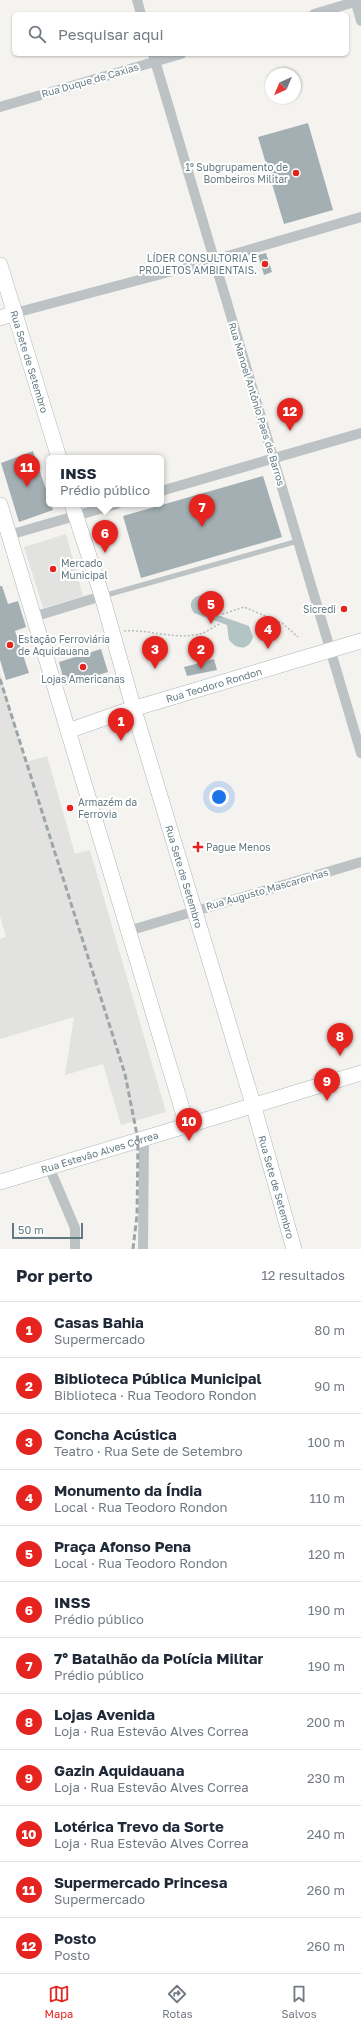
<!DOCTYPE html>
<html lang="pt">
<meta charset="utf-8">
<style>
body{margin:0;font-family:"Golos Text",sans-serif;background:#f6f6f7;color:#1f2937}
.compass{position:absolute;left:265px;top:68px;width:36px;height:36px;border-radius:50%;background:#fff;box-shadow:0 1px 3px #0004;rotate:224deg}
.scale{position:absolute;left:12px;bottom:10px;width:71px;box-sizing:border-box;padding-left:4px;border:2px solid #637a82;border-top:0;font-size:11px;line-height:14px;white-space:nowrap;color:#637a82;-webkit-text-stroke:3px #fff;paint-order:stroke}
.you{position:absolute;left:219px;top:797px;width:14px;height:14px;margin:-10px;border:3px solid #fff;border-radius:50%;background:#1a73e8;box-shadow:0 0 0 6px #1a73e833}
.badge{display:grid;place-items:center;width:26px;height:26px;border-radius:50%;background:#e5241f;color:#fff;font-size:13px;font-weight:700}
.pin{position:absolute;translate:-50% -33px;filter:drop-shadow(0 1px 2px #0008)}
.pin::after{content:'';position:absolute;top:21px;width:14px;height:12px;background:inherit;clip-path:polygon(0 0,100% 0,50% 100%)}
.popup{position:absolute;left:46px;top:455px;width:118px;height:52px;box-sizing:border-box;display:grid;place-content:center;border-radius:6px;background:#fff;filter:drop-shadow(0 1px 3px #0005);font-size:13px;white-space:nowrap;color:#747a83}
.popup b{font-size:15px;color:#1f2937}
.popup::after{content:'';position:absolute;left:50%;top:100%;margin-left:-8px;border:8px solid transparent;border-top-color:#fff}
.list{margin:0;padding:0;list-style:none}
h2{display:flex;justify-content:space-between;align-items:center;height:52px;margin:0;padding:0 16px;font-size:17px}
h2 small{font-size:13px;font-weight:400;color:#747a83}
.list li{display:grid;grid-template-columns:26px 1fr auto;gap:12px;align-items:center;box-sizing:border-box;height:56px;padding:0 16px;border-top:1px solid #e0e1e3}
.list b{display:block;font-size:15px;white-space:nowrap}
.list p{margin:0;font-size:13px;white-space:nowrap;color:#747a83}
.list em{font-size:13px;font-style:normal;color:#747a83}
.icon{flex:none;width:22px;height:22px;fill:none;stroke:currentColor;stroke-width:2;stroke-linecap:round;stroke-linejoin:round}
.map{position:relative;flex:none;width:361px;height:1249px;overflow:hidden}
.search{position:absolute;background:#fff;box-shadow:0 1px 3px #0004;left:12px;right:12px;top:12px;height:44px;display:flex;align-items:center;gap:10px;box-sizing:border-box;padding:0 14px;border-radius:6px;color:#747a83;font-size:15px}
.sheet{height:724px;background:#fff}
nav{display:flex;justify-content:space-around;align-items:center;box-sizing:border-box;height:56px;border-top:1px solid #e0e1e3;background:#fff;font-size:11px;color:#747a83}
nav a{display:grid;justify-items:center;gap:2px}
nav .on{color:#e5241f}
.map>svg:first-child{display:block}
.built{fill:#e2e3e1}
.water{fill:#b3c4c5}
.building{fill:#a3afb2}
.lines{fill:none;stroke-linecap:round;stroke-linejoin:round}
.secondary-casing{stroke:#adb5b8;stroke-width:16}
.path{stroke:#b7bbbc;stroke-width:1.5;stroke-dasharray:2 2;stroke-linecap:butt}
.lane{stroke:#bdc3c5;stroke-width:5}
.street{stroke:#bdc3c5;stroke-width:10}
.secondary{stroke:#fff;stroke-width:15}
.rail{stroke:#9ca6a9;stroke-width:3;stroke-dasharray:6 3;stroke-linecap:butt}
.poi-dot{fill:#e5241f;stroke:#fff;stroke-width:1.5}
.labels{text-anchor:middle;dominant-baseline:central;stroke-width:4;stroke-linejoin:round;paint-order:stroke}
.street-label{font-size:10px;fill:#637a82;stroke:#fff}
.poi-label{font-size:10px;fill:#637a82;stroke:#fff;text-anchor:start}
</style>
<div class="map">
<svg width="361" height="1249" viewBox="0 0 361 1249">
<rect width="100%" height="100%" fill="#f4f3f0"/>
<path class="built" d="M66,534L83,596L43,608L24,547Z
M0,673L26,762L47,756L75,854L90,850L166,1112L121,1125L103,1064L65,1075L74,1017L0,1039V939L6,937L0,916Z"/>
<path class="water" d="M201,595L208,598L212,613L249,626L253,637C249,650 238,651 229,640L227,625L194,613C188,605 191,597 201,595Z"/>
<path class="building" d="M308,123L333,210L284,224L258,137Z
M266,253L272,272L264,275L258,255Z
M33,451L49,498V504H51L53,510L19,522L1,463Z
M263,476L282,537L141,578L123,516Z
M0,586H2L8,604L18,601L26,627L15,631L29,673L6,680L0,660Z
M101,649L108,672L65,685L59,662Z
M214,659L217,670L187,676L184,667Z"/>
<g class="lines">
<g class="secondary-casing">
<g id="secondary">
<path id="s1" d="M0,265L59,458"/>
<path d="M0,318L15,313"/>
<path id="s2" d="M72,504L102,596L134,710L253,1104L294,1249"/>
<path d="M0,505L187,1125"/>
<path id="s3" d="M68,731L119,713L361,641"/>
<path id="s4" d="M0,1182L361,1073"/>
</g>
</g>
<path class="path" d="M124,631C148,629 175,640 199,634C206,633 213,627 219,624L223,614L244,607L282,623L298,637"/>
<path class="lane" d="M103,596L298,541"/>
<path class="street" d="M137,0L141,14
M355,0L361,21
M314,14L361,0
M153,54L361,753
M0,107L181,54
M15,313L214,260L361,217
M161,491L361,433
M9,535L117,504
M33,617L102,596
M128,931L361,862
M49,1167L75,1228V1249
M143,1249L144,1138"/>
<use href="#secondary" class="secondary"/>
<path class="rail" d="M0,679L125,1074L138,1140L137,1215L133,1249"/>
</g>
<g class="poi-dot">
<circle cx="296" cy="173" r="4"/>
<circle cx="265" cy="264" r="4"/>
<circle cx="53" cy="569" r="4"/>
<circle cx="344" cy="609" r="4"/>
<circle cx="10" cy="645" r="4"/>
<circle cx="83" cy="667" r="4"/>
<circle cx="70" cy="808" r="4"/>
<path d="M196 841h4v4h4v4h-4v4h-4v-4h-4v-4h4z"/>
</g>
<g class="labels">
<g class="street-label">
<text transform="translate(90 80) rotate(-16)">Rua Duque de Caxias</text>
<text stroke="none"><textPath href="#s1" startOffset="101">Rua Sete de Setembro</textPath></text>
<text transform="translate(257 404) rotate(73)">Rua Manoel Antônio Paes de Barros</text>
<text stroke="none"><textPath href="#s3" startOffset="153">Rua Teodoro Rondon</textPath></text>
<text stroke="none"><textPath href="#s2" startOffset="389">Rua Sete de Setembro</textPath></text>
<text transform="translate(267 889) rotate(-16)">Rua Augusto Mascarenhas</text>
<text stroke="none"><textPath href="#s4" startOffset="104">Rua Estevão Alves Correa</textPath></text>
<text stroke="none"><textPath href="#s2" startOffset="713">Rua Sete de Setembro</textPath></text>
</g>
<g class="poi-label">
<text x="288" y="167" text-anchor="end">1º Subgrupamento de<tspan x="288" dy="12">Bombeiros Militar</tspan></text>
<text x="257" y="258" text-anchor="end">LÍDER CONSULTORIA E<tspan x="257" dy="12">PROJETOS AMBIENTAIS.</tspan></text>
<text x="61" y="563">Mercado<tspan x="61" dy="12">Municipal</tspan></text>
<text x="336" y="609" text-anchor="end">Sicredi</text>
<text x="18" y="639">Estação Ferroviária<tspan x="18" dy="12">de Aquidauana</tspan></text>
<text x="83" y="679" text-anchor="middle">Lojas Americanas</text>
<text x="78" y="802">Armazém da<tspan x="78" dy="12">Ferrovia</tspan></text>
<text x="206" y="847">Pague Menos</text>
</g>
</g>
</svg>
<svg class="compass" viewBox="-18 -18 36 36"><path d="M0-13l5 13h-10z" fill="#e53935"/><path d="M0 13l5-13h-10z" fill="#747a83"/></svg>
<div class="scale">50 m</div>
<div class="you"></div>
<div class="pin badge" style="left:121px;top:741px">1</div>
<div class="pin badge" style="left:201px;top:669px">2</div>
<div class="pin badge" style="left:155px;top:669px">3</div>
<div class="pin badge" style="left:268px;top:649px">4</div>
<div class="pin badge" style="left:211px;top:624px">5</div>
<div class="pin badge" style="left:105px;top:553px">6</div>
<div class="popup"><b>INSS</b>Prédio público</div>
<div class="pin badge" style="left:202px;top:527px">7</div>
<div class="pin badge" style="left:340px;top:1056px">8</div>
<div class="pin badge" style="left:327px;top:1101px">9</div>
<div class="pin badge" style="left:189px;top:1141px">10</div>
<div class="pin badge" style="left:27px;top:487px">11</div>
<div class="pin badge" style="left:290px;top:431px">12</div>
<div class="search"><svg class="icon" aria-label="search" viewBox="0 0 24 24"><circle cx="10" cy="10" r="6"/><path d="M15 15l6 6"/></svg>Pesquisar aqui</div>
</div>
<section class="sheet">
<h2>Por perto<small>12 resultados</small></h2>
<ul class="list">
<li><span class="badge">1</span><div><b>Casas Bahia</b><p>Supermercado</p></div><em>80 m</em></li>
<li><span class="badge">2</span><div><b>Biblioteca Pública Municipal</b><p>Biblioteca · Rua Teodoro Rondon</p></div><em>90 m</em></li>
<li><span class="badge">3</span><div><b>Concha Acústica</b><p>Teatro · Rua Sete de Setembro</p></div><em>100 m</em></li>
<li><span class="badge">4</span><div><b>Monumento da Índia</b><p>Local · Rua Teodoro Rondon</p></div><em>110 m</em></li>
<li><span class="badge">5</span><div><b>Praça Afonso Pena</b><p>Local · Rua Teodoro Rondon</p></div><em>120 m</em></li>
<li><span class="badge">6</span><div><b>INSS</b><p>Prédio público</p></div><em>190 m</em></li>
<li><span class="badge">7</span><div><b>7° Batalhão da Polícia Militar</b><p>Prédio público</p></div><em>190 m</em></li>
<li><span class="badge">8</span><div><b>Lojas Avenida</b><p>Loja · Rua Estevão Alves Correa</p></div><em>200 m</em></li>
<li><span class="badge">9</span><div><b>Gazin Aquidauana</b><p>Loja · Rua Estevão Alves Correa</p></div><em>230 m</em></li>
<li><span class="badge">10</span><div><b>Lotérica Trevo da Sorte</b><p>Loja · Rua Estevão Alves Correa</p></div><em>240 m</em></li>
<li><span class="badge">11</span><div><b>Supermercado Princesa</b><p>Supermercado</p></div><em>260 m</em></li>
<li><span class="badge">12</span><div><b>Posto</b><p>Posto</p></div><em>260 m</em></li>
</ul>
</section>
<nav>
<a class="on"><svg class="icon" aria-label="map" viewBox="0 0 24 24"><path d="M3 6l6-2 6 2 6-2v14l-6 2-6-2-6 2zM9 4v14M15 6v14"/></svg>Mapa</a>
<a><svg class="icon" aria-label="directions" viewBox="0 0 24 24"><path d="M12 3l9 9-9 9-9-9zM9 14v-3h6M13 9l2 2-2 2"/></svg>Rotas</a>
<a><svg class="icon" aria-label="saved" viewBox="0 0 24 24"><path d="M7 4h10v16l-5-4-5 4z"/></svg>Salvos</a>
</nav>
